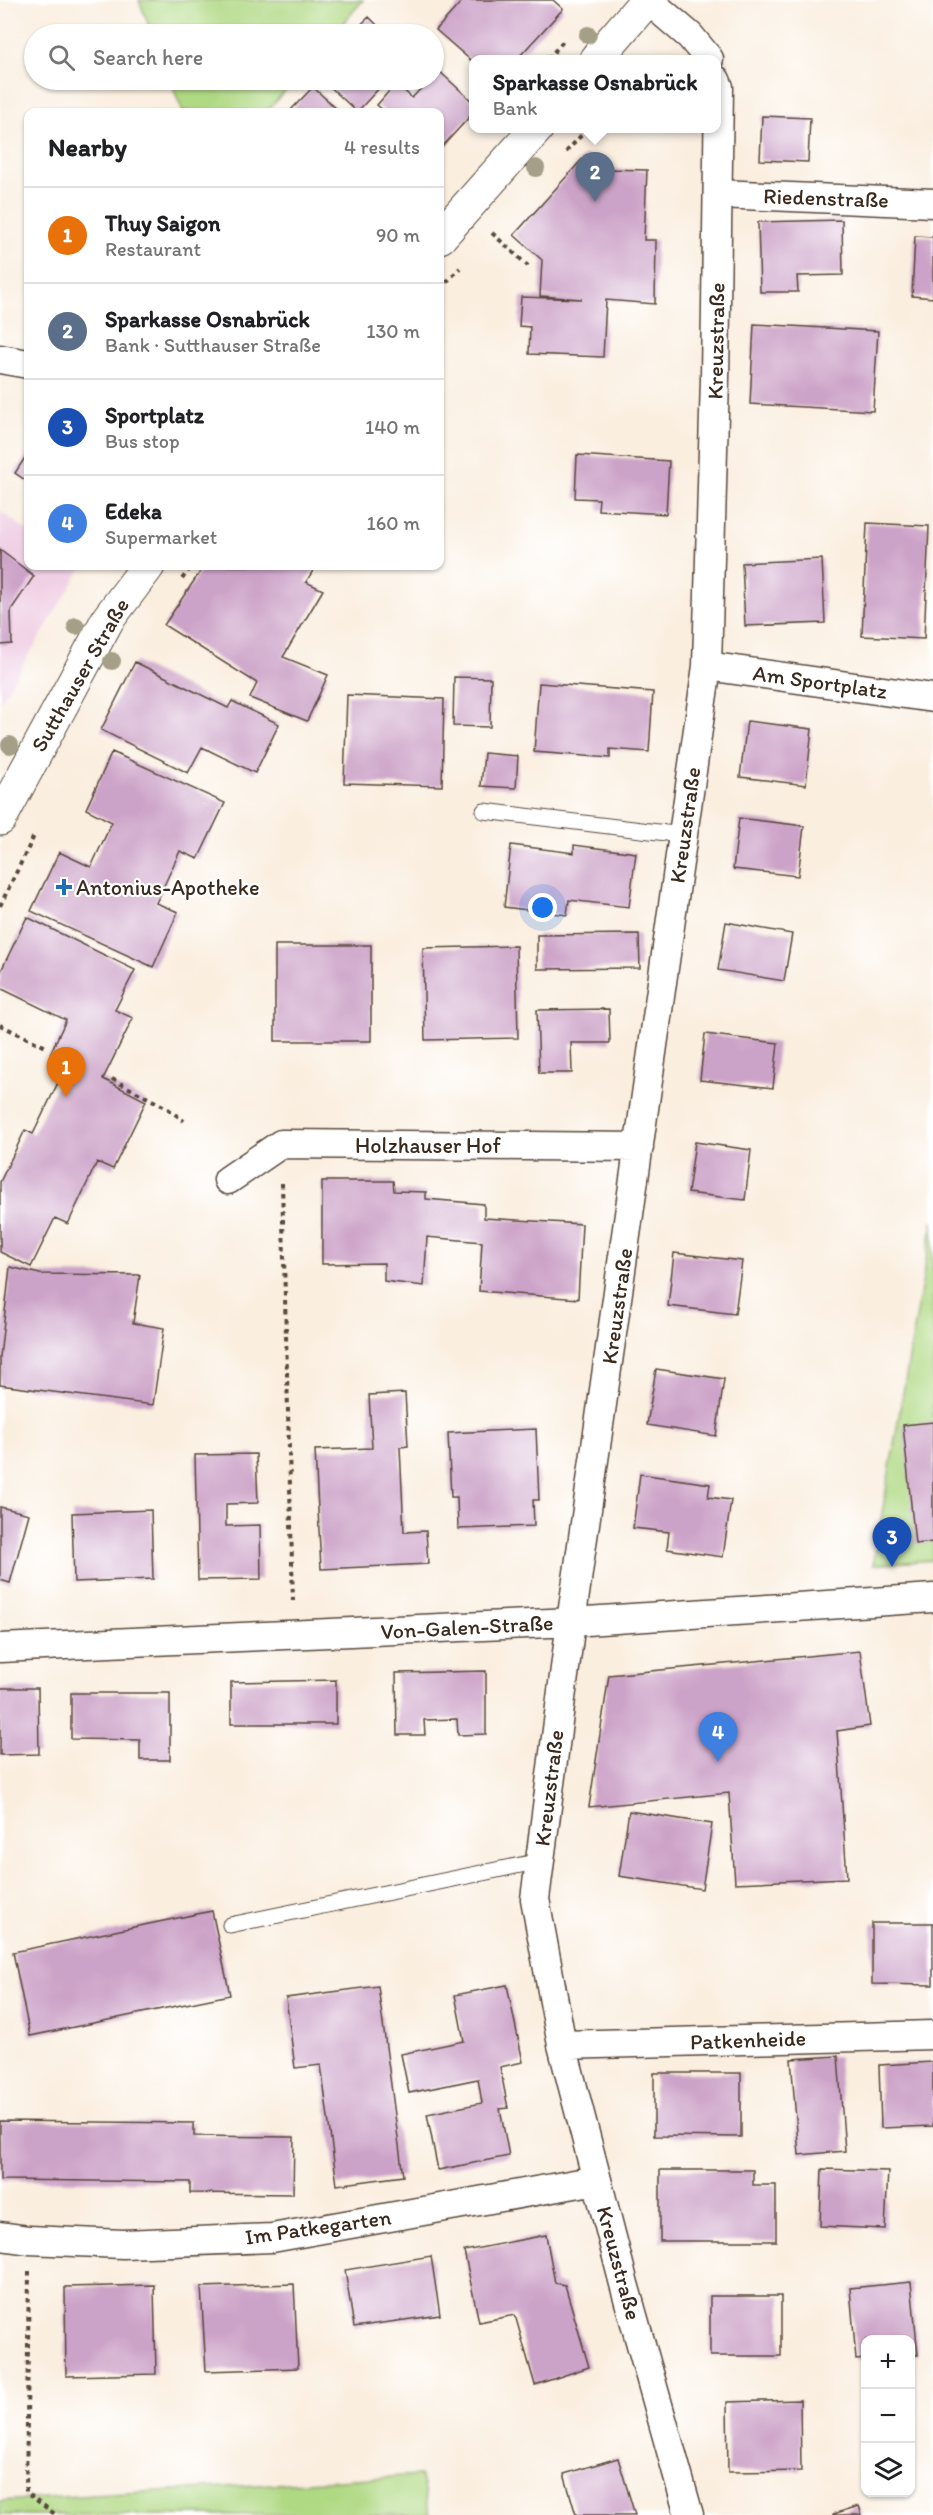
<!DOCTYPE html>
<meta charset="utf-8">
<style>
body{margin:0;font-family:Itim,sans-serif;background:#f6f6f6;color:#202124}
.controls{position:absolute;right:18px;bottom:18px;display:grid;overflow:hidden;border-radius:12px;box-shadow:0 2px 4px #0004}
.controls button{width:54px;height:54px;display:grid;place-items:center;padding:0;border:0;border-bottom:2px solid #e0e0e0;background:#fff;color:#202124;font:30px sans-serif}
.you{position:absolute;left:543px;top:908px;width:21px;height:21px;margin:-15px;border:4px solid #fff;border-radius:50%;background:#1a73e8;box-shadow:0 0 0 9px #1a73e833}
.badge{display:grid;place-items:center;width:39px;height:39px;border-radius:50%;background:#111827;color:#fff;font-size:20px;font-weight:700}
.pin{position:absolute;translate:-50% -50px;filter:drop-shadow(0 2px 3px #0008)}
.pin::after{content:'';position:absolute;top:32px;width:21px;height:18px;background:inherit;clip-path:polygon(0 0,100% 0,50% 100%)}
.popup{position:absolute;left:469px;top:55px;width:252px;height:78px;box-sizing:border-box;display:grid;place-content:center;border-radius:12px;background:#fff;filter:drop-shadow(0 2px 4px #0005);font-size:20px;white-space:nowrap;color:#757577}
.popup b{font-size:22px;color:#202124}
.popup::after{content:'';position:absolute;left:50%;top:100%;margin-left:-12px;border:12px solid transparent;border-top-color:#fff}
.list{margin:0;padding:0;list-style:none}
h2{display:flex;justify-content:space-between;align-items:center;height:78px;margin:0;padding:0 24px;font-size:26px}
h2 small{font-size:20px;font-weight:400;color:#757577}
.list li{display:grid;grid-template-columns:39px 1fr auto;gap:18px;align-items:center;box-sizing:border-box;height:96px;padding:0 24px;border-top:2px solid #e0e0e0}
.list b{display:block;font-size:22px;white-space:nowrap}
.list p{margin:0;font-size:20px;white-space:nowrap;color:#757577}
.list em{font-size:20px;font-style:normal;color:#757577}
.icon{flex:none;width:33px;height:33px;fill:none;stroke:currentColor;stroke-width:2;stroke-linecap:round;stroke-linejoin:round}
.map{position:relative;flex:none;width:933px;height:2515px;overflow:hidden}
.search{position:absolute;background:#fff;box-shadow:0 2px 4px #0004;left:24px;top:24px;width:420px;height:66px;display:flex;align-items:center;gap:15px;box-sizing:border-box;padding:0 21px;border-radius:33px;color:#757577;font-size:22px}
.panel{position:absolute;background:#fff;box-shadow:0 2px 4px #0004;left:24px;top:108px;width:420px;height:462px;border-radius:12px}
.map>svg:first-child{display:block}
.built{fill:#f0d0e5}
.green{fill:#b0d984;stroke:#768251;stroke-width:1.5}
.building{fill:#cca3c8}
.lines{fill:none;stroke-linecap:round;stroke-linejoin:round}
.service-casing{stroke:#58473b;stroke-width:17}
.minor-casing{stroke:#58473b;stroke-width:31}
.tertiary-casing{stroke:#58473b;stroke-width:35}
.path{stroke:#58473b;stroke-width:4;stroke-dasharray:4.5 4.5;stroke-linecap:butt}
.service{stroke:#fff;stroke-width:15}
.minor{stroke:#fff;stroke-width:28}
.tertiary{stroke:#fff;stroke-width:33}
.tree{fill:#a49f86}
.poi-dot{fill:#1f6fb2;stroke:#fff;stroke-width:2}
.labels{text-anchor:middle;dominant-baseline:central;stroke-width:4.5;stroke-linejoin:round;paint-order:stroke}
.street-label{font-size:22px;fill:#3b2a1e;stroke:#fff}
.poi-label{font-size:22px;fill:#3b2a1e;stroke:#fff;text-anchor:start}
</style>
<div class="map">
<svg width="933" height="2515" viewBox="0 0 933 2515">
<rect width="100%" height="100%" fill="#fff"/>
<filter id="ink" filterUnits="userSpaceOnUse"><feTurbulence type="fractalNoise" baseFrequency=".0167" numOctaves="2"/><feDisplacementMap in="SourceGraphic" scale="12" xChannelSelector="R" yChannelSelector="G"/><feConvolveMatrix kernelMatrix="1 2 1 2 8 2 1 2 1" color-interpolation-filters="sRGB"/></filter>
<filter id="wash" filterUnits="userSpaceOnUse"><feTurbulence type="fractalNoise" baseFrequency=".008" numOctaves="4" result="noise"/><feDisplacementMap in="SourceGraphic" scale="24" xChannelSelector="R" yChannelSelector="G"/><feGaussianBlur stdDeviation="1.35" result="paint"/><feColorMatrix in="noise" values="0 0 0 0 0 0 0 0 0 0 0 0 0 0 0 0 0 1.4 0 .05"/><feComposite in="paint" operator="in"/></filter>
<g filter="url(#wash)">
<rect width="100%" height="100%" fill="#faeedf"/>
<path class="built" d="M0,511L28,531V566H78L82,568L0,702Z"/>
<path class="green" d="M139,0H363L334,34H152Z
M170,80H295L266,112H183Z
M933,1221V1560L873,1565Z
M420,2475L430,2515H0V2501Z"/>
<g id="blocks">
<path class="building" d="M463,0H553L563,9L517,59H474V63L436,30Z
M369,17L386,34H351Z
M438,70L474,103V112L440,149V112H385L377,105L396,83L412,98L429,80H434Z
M323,80H374L381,86L357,112Z
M313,87L340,112H289Z
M762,116L810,118L808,162L760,160Z
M586,155L605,169L647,170L644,240H656L655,304L606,300L603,357L529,354L530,327L519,326L521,297L582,299L540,296L542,260L514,235Z
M842,220L843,275L797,276L798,292H760L758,222Z
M915,236L933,237V298L912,296Z
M754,324L878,331L873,411L750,404Z
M28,453V482L15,473Z
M577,455L669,461L666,514L598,510L599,499L575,498Z
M867,523L929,526L924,639L862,636Z
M0,550L34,576L11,610L12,644L0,645Z
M822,559L825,623L745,626L742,563Z
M204,566H316L306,582L323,590L283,657L328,675L307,721L250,698L257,683L164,625Z
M135,662L228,708L232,701L279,724L255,773L202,747L188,773L101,730Z
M454,677L491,678L490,727L453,726Z
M539,683L653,692L649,752L610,749V758L534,752Z
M347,695L444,699L442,786L344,783Z
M747,721L812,729L806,785L740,777Z
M112,752L225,803L198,859L180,851L156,903L178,912L153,967L31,911L59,852L91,867L112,822L86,809Z
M484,753L518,756L516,788L481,786Z
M739,818L804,826L798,876L733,869Z
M511,845L574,853V845L636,853L629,907L569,900L567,915L504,907Z
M27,917L135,970L115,1010L133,1018L103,1079L146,1101L113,1169L97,1162L68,1224L55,1218L31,1267L0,1252V1182L25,1130L33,1134L68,1062L50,1054L66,1020L0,988V973Z
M726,922L792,934L784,981L718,970Z
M639,934L640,968L537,969V935Z
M275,945H371V1041H275Z
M516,946L518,1038L425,1040L423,948Z
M609,1009L610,1043H571L572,1073H539L537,1010Z
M705,1034L778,1043L773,1088L700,1080Z
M695,1142L751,1150L745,1200L688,1193Z
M322,1181H393L394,1191L426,1192V1199L484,1204V1218L582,1224L578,1299L479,1291L482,1242L427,1237L424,1286L384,1281V1263L322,1264Z
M674,1253L742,1261L735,1314L668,1306Z
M10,1267L40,1274L140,1275L133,1323L164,1328L153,1405L0,1385V1357Z
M656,1369L724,1379L716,1436L647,1425Z
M405,1393L408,1446L400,1447L404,1532L426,1531L428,1564L321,1569L315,1450L372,1448L369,1395Z
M933,1422V1542L915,1544L903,1425Z
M536,1429L539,1500H533L534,1526L458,1529L457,1497H451L448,1433Z
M256,1454L258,1503L226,1504V1526L260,1525L261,1579L198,1580L195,1455Z
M640,1474L710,1484L708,1497L731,1500L723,1557L667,1549L669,1532L633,1528Z
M0,1507L29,1514L10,1583L0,1580Z
M151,1510L153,1579L74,1582L72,1513Z
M860,1651L870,1726L837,1731L847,1878L735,1883L729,1793L589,1807L609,1675Z
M486,1671V1734L458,1735L457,1719L424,1720L425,1735H397L396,1673Z
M336,1680V1724H231V1682Z
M0,1688H38L39,1754L0,1755Z
M71,1693H170V1760H140V1740L71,1739Z
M629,1811L712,1824L702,1889L619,1876Z
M212,1911L230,1995L30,2036L13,1952Z
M872,1923H933V1985L872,1984Z
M507,1985L523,2062L500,2067L508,2108L500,2109L509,2156L438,2170L427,2114L482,2103L478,2079L409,2093L401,2054L464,2041L455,1995Z
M378,1986L403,2176L337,2185L321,2065L295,2068L286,1998Z
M838,2056L845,2151L799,2155L791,2059Z
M933,2062V2126L881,2128L879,2065Z
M654,2073H741V2137L654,2136Z
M0,2121L194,2123V2136L294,2137L293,2194L190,2193V2182L0,2180Z
M822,2169L888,2171L885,2229L820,2226Z
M660,2170H753V2185H776V2241H660Z
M546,2235L555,2283L565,2285L589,2367L535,2385L515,2315L479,2322L464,2251Z
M431,2256L440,2315L354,2327L345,2270Z
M911,2282L918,2355H910V2340H866V2359L856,2360L850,2288Z
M294,2284L298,2368L206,2371L201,2287Z
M154,2285L156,2374L66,2376L65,2287Z
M710,2296H781V2356H710Z
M800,2400L801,2471L728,2472L727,2402Z
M618,2458L635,2515H576L564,2474Z
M859,2506L862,2515H833V2514Z"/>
</g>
</g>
<g filter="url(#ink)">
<use href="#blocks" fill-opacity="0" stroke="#58473b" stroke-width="1.5"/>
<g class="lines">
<g class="service-casing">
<path id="service" d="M484,811L683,835
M230,1925L540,1861"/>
</g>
<g class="minor-casing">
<path id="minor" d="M648,0L690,36L709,59
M719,194L933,203
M0,359L28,364
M707,666L933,698
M228,1180L281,1144L639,1147
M0,1648L571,1622L933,1598
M562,2045L933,2035
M0,2236L29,2240L123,2244L272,2238L597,2180
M689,2515L624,2284L562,2045L535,1899L571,1622L707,666L715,378L719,87L716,80"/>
</g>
<g class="tertiary-casing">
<path id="tertiary" d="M596,59L647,0
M440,237L537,128
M0,819L108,619L148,566"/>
</g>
<path class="path" d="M548,59L565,39
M566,152L588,128
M492,233L528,266
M440,289L460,268
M182,579L192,566
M0,906L35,834
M0,1025L46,1047
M112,1079L167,1108L184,1121
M282,1183L293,1601
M29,2271L26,2492L56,2515"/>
<use href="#service" class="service"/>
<use href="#minor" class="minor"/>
<use href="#tertiary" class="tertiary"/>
</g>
<g class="tree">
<circle cx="588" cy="35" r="9"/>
<circle cx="536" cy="168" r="9"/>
<circle cx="76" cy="626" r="9"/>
<circle cx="112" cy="661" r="9"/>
<circle cx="10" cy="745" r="9"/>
</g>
</g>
<path class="poi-dot" d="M61 878h6v6h6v6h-6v6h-6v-6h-6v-6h6z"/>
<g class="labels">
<g class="street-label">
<text transform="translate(826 198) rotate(2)">Riedenstraße</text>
<text transform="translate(716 341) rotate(-89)">Kreuzstraße</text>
<text transform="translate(80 675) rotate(-60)">Sutthauser Straße</text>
<text transform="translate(820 682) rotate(8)">Am Sportplatz</text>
<text transform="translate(685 825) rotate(-82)">Kreuzstraße</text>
<text x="428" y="1145">Holzhauser Hof</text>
<text transform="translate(617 1306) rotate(-82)">Kreuzstraße</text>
<text transform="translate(467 1627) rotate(-3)">Von-Galen-Straße</text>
<text transform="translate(549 1788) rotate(-83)">Kreuzstraße</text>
<text transform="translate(748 2040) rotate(-2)">Patkenheide</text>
<text transform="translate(318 2227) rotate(-8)">Im Patkegarten</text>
<text transform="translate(619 2263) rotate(75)">Kreuzstraße</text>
</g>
<g class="poi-label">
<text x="76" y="887">Antonius-Apotheke</text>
</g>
</g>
</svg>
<div class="controls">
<button>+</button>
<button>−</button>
<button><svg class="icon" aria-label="layers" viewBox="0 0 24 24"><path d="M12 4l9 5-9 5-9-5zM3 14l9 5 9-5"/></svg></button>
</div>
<div class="you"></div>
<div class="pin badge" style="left:66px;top:1097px;background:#e8710a">1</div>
<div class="pin badge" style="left:595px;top:202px;background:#5c6f8a">2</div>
<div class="popup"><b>Sparkasse Osnabrück</b>Bank</div>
<div class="pin badge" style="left:892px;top:1567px;background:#1a4fb4">3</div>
<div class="pin badge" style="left:718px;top:1762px;background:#3f7fe0">4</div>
<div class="search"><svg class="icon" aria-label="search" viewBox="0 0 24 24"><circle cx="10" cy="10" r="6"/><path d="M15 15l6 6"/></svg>Search here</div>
<section class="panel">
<h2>Nearby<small>4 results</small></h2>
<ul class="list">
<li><span class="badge" style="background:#e8710a">1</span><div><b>Thuy Saigon</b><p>Restaurant</p></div><em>90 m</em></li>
<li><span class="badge" style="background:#5c6f8a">2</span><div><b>Sparkasse Osnabrück</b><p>Bank · Sutthauser Straße</p></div><em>130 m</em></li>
<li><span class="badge" style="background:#1a4fb4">3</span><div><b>Sportplatz</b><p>Bus stop</p></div><em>140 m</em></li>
<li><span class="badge" style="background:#3f7fe0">4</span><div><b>Edeka</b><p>Supermarket</p></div><em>160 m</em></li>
</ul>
</section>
</div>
